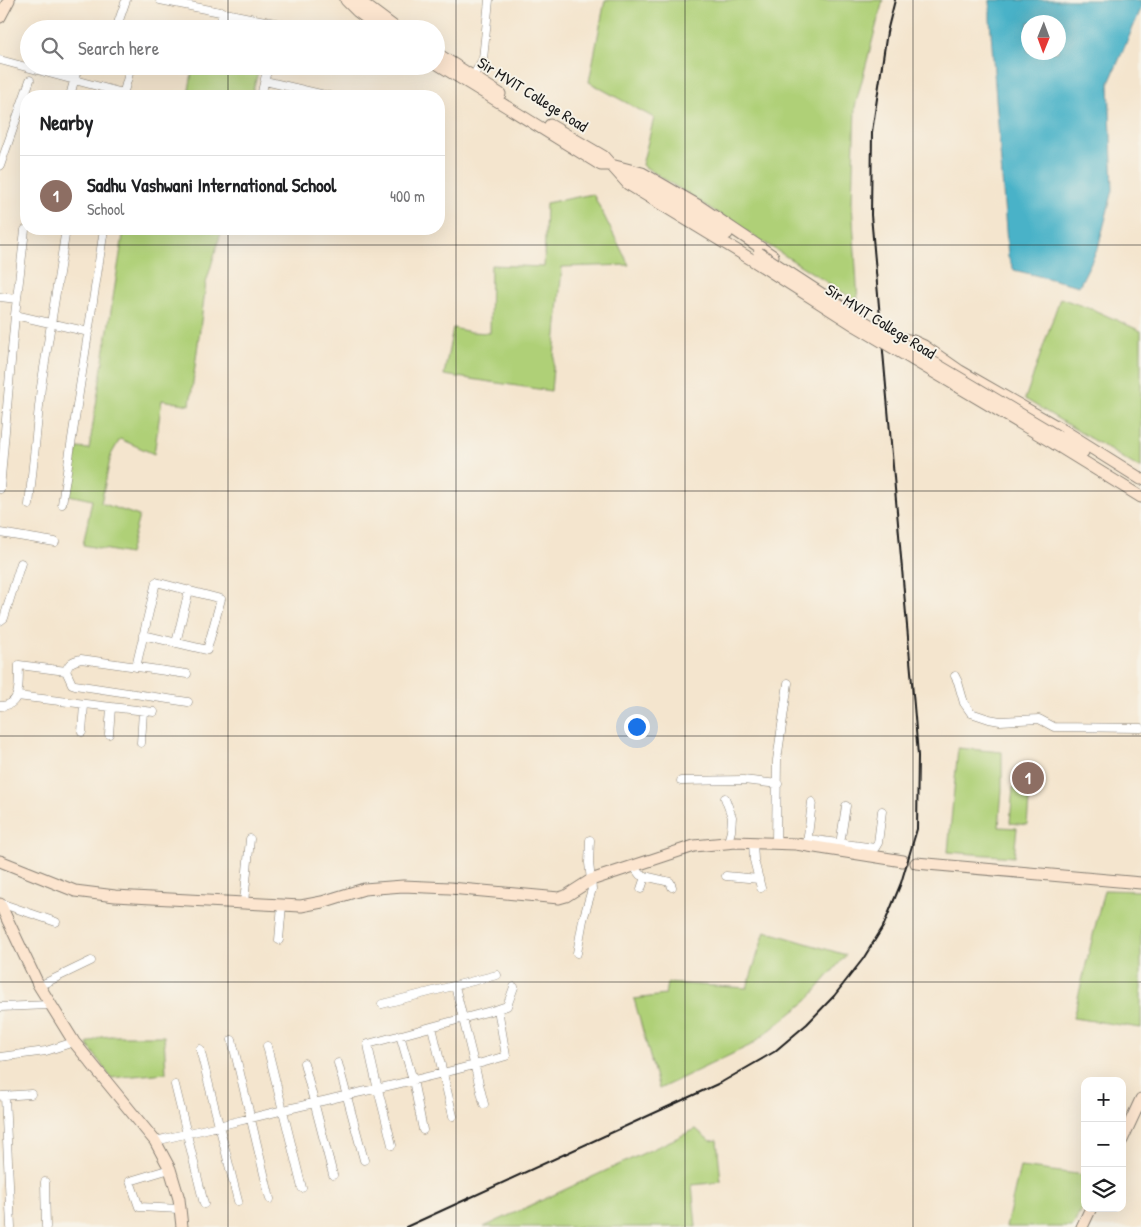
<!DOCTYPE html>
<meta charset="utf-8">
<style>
body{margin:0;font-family:"Patrick Hand",sans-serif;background:#f6f6f6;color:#202124}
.controls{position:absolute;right:15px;bottom:15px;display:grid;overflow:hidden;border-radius:10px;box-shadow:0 5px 20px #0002}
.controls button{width:45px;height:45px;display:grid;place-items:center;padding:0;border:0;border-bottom:1px solid #e0e0e0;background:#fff;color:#202124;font:25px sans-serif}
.compass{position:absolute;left:1021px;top:15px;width:45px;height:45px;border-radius:50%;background:#fff;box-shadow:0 5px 20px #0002;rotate:181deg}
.you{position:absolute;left:636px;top:726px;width:18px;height:18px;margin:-12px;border:4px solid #fff;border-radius:50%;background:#1a73e8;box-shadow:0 0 0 8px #1a73e833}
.badge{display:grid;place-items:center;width:32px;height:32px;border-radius:50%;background:#ea580c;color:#fff;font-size:16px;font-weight:700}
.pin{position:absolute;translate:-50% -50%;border:2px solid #fff;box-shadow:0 1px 5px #0006}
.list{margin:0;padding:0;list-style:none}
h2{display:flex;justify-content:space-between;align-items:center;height:65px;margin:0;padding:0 20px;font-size:21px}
h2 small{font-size:16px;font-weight:400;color:#757577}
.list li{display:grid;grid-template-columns:32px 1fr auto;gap:15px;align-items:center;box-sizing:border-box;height:80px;padding:0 20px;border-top:1px solid #e0e0e0}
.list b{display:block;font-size:19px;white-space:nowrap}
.list p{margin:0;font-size:16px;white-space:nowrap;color:#757577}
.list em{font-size:16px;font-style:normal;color:#757577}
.icon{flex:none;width:28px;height:28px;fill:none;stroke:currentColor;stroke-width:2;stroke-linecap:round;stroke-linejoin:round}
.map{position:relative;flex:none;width:1141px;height:1227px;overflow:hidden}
.search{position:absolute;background:#fff;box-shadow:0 5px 20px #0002;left:20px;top:20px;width:425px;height:55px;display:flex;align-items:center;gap:12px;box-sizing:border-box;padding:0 18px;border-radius:28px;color:#757577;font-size:19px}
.panel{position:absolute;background:#fff;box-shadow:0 5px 20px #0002;left:20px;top:90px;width:425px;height:145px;border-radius:20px}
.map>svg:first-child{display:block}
.green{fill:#afd077;stroke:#66764a}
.water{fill:#4ab2c8;stroke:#336772;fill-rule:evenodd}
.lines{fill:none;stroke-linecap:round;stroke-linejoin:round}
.street-casing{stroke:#888075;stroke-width:9}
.secondary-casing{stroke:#888075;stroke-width:13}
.street{stroke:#fff;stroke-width:8}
.secondary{stroke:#fce5cf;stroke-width:11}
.rail{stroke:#1c1c1c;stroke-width:2}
.secondary-bridge-casing{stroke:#888075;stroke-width:13;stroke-linecap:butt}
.secondary-bridge{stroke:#fce5cf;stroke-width:11}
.grid{fill:none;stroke:#1c1c1c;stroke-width:1;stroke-opacity:0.55}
.labels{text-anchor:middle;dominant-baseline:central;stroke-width:4;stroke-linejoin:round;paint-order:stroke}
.street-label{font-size:16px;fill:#1c1c1c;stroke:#f7f3e8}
</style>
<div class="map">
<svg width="1141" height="1227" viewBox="0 0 1141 1227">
<rect width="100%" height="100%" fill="#f7f3e8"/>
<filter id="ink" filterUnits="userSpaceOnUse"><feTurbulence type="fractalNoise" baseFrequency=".02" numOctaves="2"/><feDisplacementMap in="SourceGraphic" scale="10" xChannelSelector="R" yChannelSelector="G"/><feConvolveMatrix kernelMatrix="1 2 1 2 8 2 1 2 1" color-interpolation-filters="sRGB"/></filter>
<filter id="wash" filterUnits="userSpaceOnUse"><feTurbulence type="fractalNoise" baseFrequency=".0096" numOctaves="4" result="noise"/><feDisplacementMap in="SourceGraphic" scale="20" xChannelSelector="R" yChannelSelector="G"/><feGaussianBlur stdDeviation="1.12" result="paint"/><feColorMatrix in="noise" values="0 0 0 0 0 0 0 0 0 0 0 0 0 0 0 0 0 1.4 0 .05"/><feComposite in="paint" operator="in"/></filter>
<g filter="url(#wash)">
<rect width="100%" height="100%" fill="#f4e5ce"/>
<path class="green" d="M605,0H883L855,107L852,203L858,302L642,165L654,118L589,82Z
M236,20L269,29H234Z
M226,66H260L251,96H188L193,67L225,70Z
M593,194L629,265L562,267L551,391L444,375L453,328L471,332L490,333L491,265L544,267L546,203Z
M124,229H222L206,283L190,405L162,400L154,454L120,439L111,455L101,503L139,516L129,554L83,545L92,500L69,495L77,448L89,449Z
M1060,298L1094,310L1141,331V469L1025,399Z
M958,748L1002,752V790L999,827L1017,828L1014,857L948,852Z
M1013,787L1030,788L1027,825L1010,823Z
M1104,890L1141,891V1028L1073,1018Z
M765,931L846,955L807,1001L751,1045L659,1089L634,999L665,995L667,983L747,988Z
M111,1036H164L166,1073L111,1078L87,1044L101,1037Z
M696,1129L710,1141L717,1140L721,1182L692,1185L696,1227H484Z
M1020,1167L1085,1175V1199L1073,1227H1006Z"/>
<path class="water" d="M990,0H1141V9L1109,83L1113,190L1098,248L1079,286L1014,270L1008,257L990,19ZM1028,22H1058V52H1028Z"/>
</g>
<g filter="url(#ink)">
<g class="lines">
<g class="street-casing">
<path id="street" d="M160,0L305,29
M116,29L126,0
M219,29L223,12
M0,60L123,93
M471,80L483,59L489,0
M265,81L329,96
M123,95L131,66
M70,96L78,66
M261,96L268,66
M0,166L30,80
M0,297L17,299
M15,315L89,332
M0,489L15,315L25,230
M62,504L104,229
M29,505L41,387L66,229
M0,533L55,542
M0,621L4,618L21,563
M176,643L189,590
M136,667L156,582L221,599L207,650L143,635
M187,674L81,659C72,661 69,663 66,671L72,684L75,685L188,702
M955,676L958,682L964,703L971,713L989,719L1000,721L1039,719L1054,727L1141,728
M17,696L154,712
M0,706C23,706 18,682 19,665L66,671
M82,732L84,705
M109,734L111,708
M141,743L143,711
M681,781L743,780L778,784
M725,798L732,817L731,831L728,842
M808,839L875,848L878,843L882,811
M753,842L754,860L761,888
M776,843L777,760L788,683
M807,844L812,802
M840,844L846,806
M634,867L640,875L670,882L672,887
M726,876L759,879
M641,889L645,877
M0,903L56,922
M244,903L250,839
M279,940L282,905
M577,953L583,920L592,889L589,863L590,840
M39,986L91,961
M455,986L484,1104
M382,1004L497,975
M0,1007L50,1005
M498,1009L507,1006L514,987
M432,1027L453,1116
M400,1035L413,1080L423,1130
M232,1040L270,1199
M267,1046L302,1188
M200,1049L238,1201
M0,1057L46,1051L74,1042
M304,1063L333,1175
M338,1063L364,1160
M175,1085L204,1204
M2,1096L31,1094
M5,1096L11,1227
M155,1141C208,1129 261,1115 314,1103C378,1088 443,1075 506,1056L498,1009L368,1044C374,1078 384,1111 392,1145
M170,1169L130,1181L139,1207L180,1209
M45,1182L46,1227"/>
</g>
<g class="secondary-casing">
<path id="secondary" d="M346,0L357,11L381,29
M358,0L397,29
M0,17L9,0
M436,53L500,94
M436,63L601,165H611L642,173L699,206L773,256
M550,125L603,156L628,184L754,261
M625,173L727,234
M892,337L913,341L924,346L960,371L1063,430L1141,479
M1059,437L1083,452
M1055,444L1141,497
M0,861L75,891L115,896L301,906L322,902L364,889L403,886L450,888L559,898L566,896L591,880L694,846L736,842L796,844L903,861
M916,863L1141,883
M0,904L38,984L74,1042L155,1141L170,1169L179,1199L182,1227
M1122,1140L1141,1099
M1082,1227L1091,1208"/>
</g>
<use href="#street" class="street"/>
<use href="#secondary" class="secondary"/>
<path class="rail" d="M406,1227L722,1082L774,1052L807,1024L834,996L863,959L883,927L901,883L917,829L918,756L915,717L871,215L872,132L887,32L895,0"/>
<g class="secondary-bridge-casing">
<path id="secondary-bridge" d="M759,253L860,319L1059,437
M754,261L856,326L1055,444"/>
</g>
<use href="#secondary-bridge" class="secondary-bridge"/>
</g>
</g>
<path class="grid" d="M228,0V29M456,0V1227M685,0V1227M913,0V1227M228,66V96M228,229V1227M0,245H1141M0,491H1141M0,736H1141M0,982H1141"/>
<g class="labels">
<g class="street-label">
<text transform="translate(533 94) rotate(32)">Sir MVIT College Road</text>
<text transform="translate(881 321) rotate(32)">Sir MVIT College Road</text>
</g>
</g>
</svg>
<div class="controls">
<button>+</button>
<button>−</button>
<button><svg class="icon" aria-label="layers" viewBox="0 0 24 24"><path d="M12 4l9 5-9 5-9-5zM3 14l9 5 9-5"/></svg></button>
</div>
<svg class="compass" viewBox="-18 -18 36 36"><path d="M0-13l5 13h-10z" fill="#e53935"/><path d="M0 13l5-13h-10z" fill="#757577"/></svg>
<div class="you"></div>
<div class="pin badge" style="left:1028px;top:778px;background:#8d6e63">1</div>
<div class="search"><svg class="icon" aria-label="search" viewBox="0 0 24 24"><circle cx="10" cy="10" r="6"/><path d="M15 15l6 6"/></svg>Search here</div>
<section class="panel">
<h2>Nearby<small></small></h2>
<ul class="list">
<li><span class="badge" style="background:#8d6e63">1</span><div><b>Sadhu Vashwani International School</b><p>School</p></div><em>400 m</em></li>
</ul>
</section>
</div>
